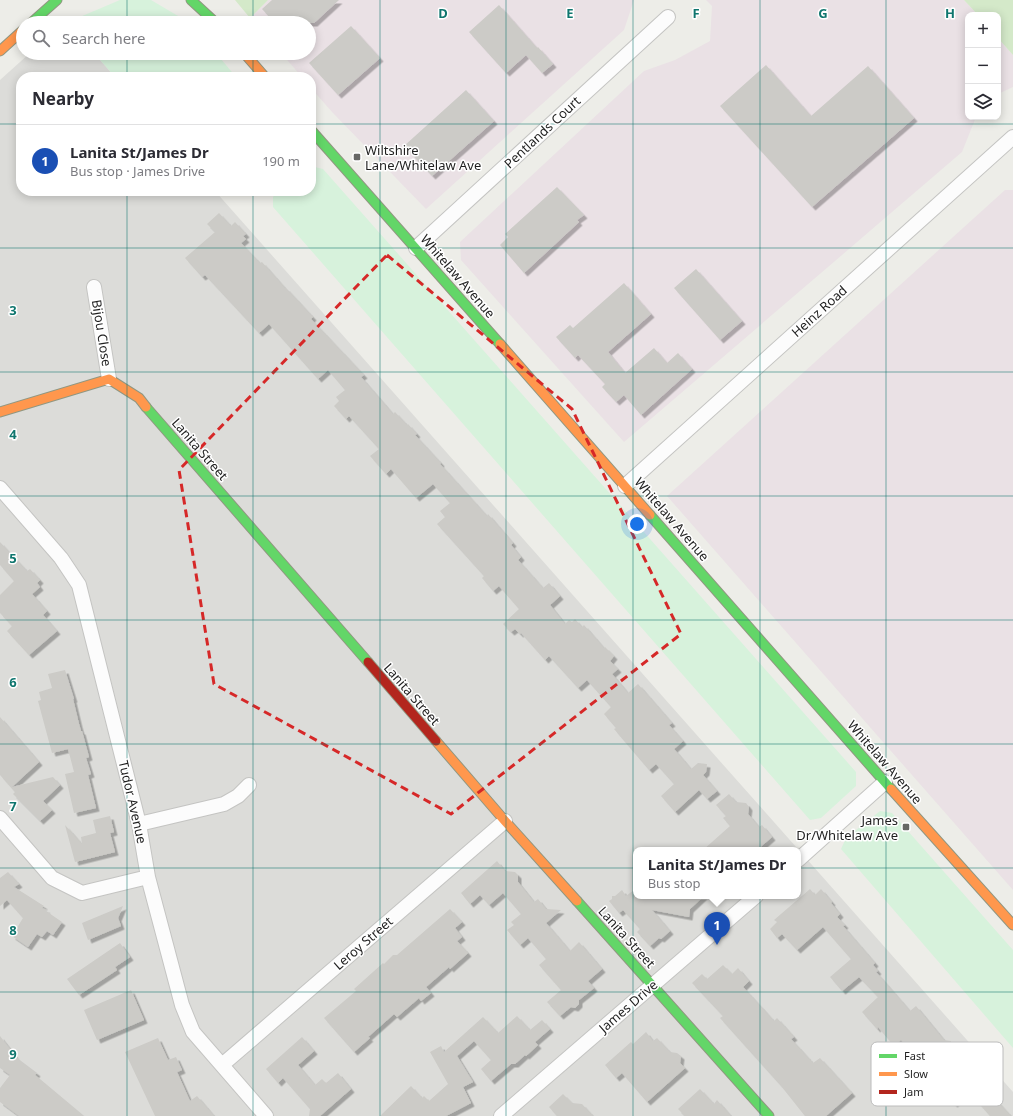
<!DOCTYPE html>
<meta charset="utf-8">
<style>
body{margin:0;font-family:"Noto Sans",sans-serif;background:#f2f2f3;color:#2b2b33}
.controls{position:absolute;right:12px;top:12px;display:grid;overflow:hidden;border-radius:8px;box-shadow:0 2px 10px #0003}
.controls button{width:36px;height:36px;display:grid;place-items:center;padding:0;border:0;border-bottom:1px solid #e1e1e2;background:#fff;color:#2b2b33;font:20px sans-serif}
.you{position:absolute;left:637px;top:524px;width:14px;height:14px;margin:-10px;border:3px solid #fff;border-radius:50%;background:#1a73e8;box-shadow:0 0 0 6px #1a73e833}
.badge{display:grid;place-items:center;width:26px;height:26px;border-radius:50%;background:#676765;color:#fff;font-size:13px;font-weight:700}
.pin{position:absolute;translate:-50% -33px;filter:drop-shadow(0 1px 2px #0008)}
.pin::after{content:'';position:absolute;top:21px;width:14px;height:12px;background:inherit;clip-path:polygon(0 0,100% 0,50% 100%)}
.popup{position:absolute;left:633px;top:847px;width:168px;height:52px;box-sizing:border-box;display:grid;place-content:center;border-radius:8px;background:#fff;filter:drop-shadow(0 1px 3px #0005);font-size:13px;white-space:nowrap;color:#7c7c81}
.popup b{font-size:15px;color:#2b2b33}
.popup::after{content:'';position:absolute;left:50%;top:100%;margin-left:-8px;border:8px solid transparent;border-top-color:#fff}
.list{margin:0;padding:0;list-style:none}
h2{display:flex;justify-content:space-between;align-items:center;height:52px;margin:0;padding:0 16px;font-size:17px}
h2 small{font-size:13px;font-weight:400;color:#7c7c81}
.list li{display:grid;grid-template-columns:26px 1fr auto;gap:12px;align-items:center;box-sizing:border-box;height:72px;padding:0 16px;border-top:1px solid #e1e1e2}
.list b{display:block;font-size:15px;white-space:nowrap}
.list p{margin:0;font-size:13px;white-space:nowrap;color:#7c7c81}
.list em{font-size:13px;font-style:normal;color:#7c7c81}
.icon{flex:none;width:22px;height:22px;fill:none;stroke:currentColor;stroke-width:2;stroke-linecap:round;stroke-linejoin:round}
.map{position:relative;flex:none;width:1013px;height:1116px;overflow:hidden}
.search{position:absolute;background:#fff;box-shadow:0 2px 10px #0003;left:16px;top:16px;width:300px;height:44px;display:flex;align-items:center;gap:10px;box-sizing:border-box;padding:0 14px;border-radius:22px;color:#7c7c81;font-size:15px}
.panel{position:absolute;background:#fff;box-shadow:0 2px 10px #0003;left:16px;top:72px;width:300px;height:124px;border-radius:16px}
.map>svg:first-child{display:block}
.residential{fill:#dcdcd9;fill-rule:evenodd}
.industrial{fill:#eae1e5}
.grass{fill:#d4e9c9}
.park{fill:#d7f2dc}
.building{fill:#cccbc7;filter:url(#shadow)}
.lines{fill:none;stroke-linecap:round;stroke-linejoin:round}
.street-casing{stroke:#c4c4c2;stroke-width:16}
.fast-casing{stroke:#919781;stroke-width:11}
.slow-casing{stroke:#919781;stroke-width:11}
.jam-casing{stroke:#919781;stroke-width:11}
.street{stroke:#fcfcfc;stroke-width:14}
.fast{stroke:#63d668;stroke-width:9}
.slow{stroke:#ff974d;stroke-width:9}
.jam{stroke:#b3261e;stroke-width:9}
.marked{fill:none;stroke:#d62828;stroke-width:3;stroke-dasharray:8 5;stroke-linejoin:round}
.grid{fill:none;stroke:#0f766e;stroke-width:1;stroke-opacity:0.55}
.poi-dot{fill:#676765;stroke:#fff;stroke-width:1.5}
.labels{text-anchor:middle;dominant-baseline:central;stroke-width:3;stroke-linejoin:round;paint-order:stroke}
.street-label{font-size:13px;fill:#1f1f1f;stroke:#fff}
.poi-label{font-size:13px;fill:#1f1f1f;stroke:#fff;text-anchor:start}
.key{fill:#fff;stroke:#bcbcbc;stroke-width:1}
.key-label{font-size:11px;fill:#1f1f1f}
.grid-label{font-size:13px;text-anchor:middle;font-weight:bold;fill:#0f766e;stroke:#fff;stroke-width:3;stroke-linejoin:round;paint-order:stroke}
</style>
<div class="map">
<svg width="1013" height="1116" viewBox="0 0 1013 1116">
<defs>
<filter id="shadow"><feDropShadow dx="3.5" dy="3.5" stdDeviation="0" flood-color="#0004"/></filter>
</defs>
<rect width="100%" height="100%" fill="#edede8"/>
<path class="residential" d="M30,53H94L115,77H21V191H215L1013,1092V1116H0V80ZM636,850H798V896H636Z"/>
<path class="industrial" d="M268,0H634L624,30L426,209L332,112L311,88V77H302L281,53H309V23H254L250,18Z
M706,0H964L978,15H968V117H976L962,152L624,442L461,260L460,242L644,71L675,60L710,41L712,6Z
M998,38L1013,55V87L998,94Z
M1005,190H1013V890L667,496Z"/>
<path class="grass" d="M235,0H268L250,18Z
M964,0H1013V55L998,38V15H978Z"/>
<path class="park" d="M120,0H151L190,23L68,22Z
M94,53H216L236,77H115Z
M311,166L323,169L856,772V786L821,818L810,820L273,207V197L278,191H311Z
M880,811L892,813L1013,950V1048L841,849L846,838Z"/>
<path class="building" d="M272,0H339L314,23H275L262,9Z
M499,5L537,48L538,47L553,64L542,73L526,55L506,73L469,32Z
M351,26L380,58L338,95L309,63Z
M766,65L811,116L868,66L914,118L812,207L720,106Z
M466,90L494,121L432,176L404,146Z
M557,187L584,215L577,220L579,222L524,273L500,245L508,237L505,234Z
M219,213L231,226L235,222L246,234L243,236L246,239L241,243L260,263L262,262L285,288H286L313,317L311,319L364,375L361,377L393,414L395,412L407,425L408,424L417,434L415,435L441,463L440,464L487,516L488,514L500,528L513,543L511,545L521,557L518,560L543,588L549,583L560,596L550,605L565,624L569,620L572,622L575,619L582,627L584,625L604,648L605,647L614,656L610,661L618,669L612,674L628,693L638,684L658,707L672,723L669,725L683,741L674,749L691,769L698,763L707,764L706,772L703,775L717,791L707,799L699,790L675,812L661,796L674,784L656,764L649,770L614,729L616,728L604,714L611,707L587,680L578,688L549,656L545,660L521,633L520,634L515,629L511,632L503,624L519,609L499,586L493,591L482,578L484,576L437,524L445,517L440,511L450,503L433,484L416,498L391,469L386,474L370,456L379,449L349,416L346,419L334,406L339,401L336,397L345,390L328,370L318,379L269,324L259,333L205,275L202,277L185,258L215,232L207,224Z
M696,269L742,321L720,340L674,288Z
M624,283L651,314L608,352L625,373L654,348L667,363L678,353L692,369L641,415L624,395L616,402L602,387L605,384L578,355L575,358L556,337L570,325L573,328Z
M0,542L27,571L30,569L40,580L37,583L40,587L32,594L47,611L43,615L57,631L29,655L7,631L12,626L0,613V595L14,581L0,565Z
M65,670L74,699H73L79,724L81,731H82L89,757L86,758L91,774L88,775L96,808L74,813L65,774L74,772L68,749L52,753L38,701L41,700L39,692L52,688L48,674Z
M0,717L39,762L12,787L53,777L60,785L43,801L52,810L40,821L13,794L15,792L0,775Z
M729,794L736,802L746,803L749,807L748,814L759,827L762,825L772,837L757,850H703L730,826L723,818L726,816L716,805Z
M110,816L114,832L110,833L115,852L75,862L65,825L82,844L81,837L96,833L93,820Z
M497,861L505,871L515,872L518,875V882L534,902L538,899L546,909L561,910L546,923L570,951L579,942L602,969L588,981L594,988L579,1000V1004L575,1008L571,1007L560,1016L547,1002L561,990L539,965L546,959L528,938L520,945L507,930L514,925L511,922L521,914L503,893L489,905L480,895L470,904L461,893Z
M8,872L19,884L14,887L44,906L42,908L47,910L46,911L62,922L53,935L47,931L42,937L37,934L28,947L12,936L23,918L7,900L0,906V878Z
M810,889L815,895L821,889L832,902L831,903L840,914L837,917L845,925L843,926L875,963L873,965L878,971L876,972L910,1011L916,1006L944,1040L951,1041V1049L949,1051L965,1069L969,1065L980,1078L978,1080L1011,1116H990L968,1091L954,1104L931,1080L920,1089L905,1073L919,1060L901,1040L894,1046L878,1027L877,1029L862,1012L878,997L859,977L842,991L830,977L851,959L823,927L797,950L782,934L777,938L770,929L777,922L774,920Z
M622,890L626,896L634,890L636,892V896H704L690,909L689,917L652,910L670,931L661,939L659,938L650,946L637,932L640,929L623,910L619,913L609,901L612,899V896H615Z
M123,906L118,918L121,926L88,940L82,923Z
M450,909L462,922L455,928L462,937L457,941L468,953L450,969L449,967L426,987L431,993L421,1001L419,998L397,1017L394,1014L368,1037L370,1038L354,1052L324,1018L356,991L354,989L383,963L384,964L393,955H397Z
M120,943L130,957L115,967L117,970L79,995L67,979Z
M723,965L732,974L738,968L749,981L743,987L774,1021L777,1018L794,1037L791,1039L813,1063L820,1058L852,1093L826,1116H805L782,1087L720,1018L723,1016L692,983L702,974L707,979Z
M131,990L144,1020L97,1040L84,1010Z
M517,1016L530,1030L542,1020L550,1029L535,1042L538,1045L526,1056L525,1055L515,1064H511L491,1081L481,1069L491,1060L474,1041L457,1056L473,1082L463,1087L471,1103L446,1116H380L411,1086L422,1098L424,1096L429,1101L448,1084L430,1052L441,1046L444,1052L483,1017L498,1033Z
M646,1032L653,1041L657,1038L670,1052L677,1053L681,1056L680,1063L685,1068L647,1102L622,1073L616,1078L605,1065L631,1042L633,1044Z
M0,1036L17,1058L37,1073L35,1075L84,1116H19L0,1102V1088L10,1075L0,1068Z
M302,1037L314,1051L298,1065L315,1085L322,1079L326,1083L338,1073L351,1089L320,1116H309L310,1109L283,1078L278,1083L266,1069Z
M158,1038L168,1060L176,1057L182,1070L177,1072L190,1101L197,1096L214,1116H155L125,1052Z
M700,1089L714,1104L717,1100L731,1116H685L678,1109Z
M563,1094L572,1103L582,1104L593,1116H557L549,1107Z"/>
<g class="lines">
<g class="street-casing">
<path id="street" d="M416,248L668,17
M94,287L109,379
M625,486L1013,137
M0,488L61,558L79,585L139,824L148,877L182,1005L193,1032L266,1116
M0,818L52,878L82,893L148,877
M139,824L224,804L238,796L249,785
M798,860L885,782
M222,1065L505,821
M501,1116L756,896"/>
</g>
<g class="fast-casing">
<path id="fast" d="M191,0L216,23
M31,23L57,0
M311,130L500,344
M146,407L368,662
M650,515L891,789
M577,901L769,1116"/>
</g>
<g class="slow-casing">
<path id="slow" d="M0,51L23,30
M244,53L265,77
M500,344L650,515
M0,412L109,379L139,398L146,407
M436,741L505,821L577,901
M891,789L1013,925"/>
</g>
<g class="jam-casing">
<path id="jam" d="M368,662L436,741"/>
</g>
<use href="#street" class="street"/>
<use href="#fast" class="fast"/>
<use href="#slow" class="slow"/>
<use href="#jam" class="jam"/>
</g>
<path class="marked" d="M387,255L572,409L681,634L451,814L214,684L179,470Z"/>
<path class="grid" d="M127,0V23M253,0V23M380,0V1116M506,0V1116M633,0V1116M760,0V1116M886,0V1116M127,53V77M253,53V77M0,124H21M311,124H1013M127,191V1116M253,191V1116M0,248H1013M0,372H1013M0,496H1013M0,620H1013M0,744H1013M0,868H1013M0,992H1013"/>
<g class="poi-dot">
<rect x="353" y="153" width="8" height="8" rx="2"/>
<rect x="902" y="823" width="8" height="8" rx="2"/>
</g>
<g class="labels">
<g class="street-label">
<text transform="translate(542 132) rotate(-43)">Pentlands Court</text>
<text transform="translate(458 276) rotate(49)">Whitelaw Avenue</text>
<text transform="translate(819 311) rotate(-42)">Heinz Road</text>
<text transform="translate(102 333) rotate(81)">Bijou Close</text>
<text transform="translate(200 449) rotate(49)">Lanita Street</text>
<text transform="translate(672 519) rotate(49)">Whitelaw Avenue</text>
<text transform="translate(412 694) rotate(49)">Lanita Street</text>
<text transform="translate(885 762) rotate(49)">Whitelaw Avenue</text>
<text transform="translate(133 802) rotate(77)">Tudor Avenue</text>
<text transform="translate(627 937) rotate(48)">Lanita Street</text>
<text transform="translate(363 943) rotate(-41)">Leroy Street</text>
<text transform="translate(628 1006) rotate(-41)">James Drive</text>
</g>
<g class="poi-label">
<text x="365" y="150">Wiltshire<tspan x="365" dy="15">Lane/Whitelaw Ave</tspan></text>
<text x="898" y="820" text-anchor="end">James<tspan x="898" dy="15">Dr/Whitelaw Ave</tspan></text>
</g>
</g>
<rect x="871" y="1042" width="132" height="64" rx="6" class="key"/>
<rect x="879" y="1054" width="18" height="4" fill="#63d668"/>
<rect x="879" y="1072" width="18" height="4" fill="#ff974d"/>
<rect x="879" y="1090" width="18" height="4" fill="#b3261e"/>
<g class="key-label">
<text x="904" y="1060">Fast</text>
<text x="904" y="1078">Slow</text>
<text x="904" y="1096">Jam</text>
</g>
<g class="grid-label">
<text x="443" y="18">D</text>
<text x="570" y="18">E</text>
<text x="696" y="18">F</text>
<text x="823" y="18">G</text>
<text x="950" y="18">H</text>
<text x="13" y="315">3</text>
<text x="13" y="439">4</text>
<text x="13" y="563">5</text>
<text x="13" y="687">6</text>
<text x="13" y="811">7</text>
<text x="13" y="935">8</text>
<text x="13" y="1059">9</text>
</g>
</svg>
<div class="controls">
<button>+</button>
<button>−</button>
<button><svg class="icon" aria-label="layers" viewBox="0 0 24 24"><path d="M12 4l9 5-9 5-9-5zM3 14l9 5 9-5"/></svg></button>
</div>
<div class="you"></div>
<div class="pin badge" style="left:717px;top:945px;background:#1a4fb4">1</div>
<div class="popup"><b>Lanita St/James Dr</b>Bus stop</div>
<div class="search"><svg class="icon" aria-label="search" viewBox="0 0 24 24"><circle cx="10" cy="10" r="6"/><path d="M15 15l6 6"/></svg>Search here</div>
<section class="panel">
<h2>Nearby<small></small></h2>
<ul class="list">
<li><span class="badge" style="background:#1a4fb4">1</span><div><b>Lanita St/James Dr</b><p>Bus stop · James Drive</p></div><em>190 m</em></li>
</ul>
</section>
</div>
